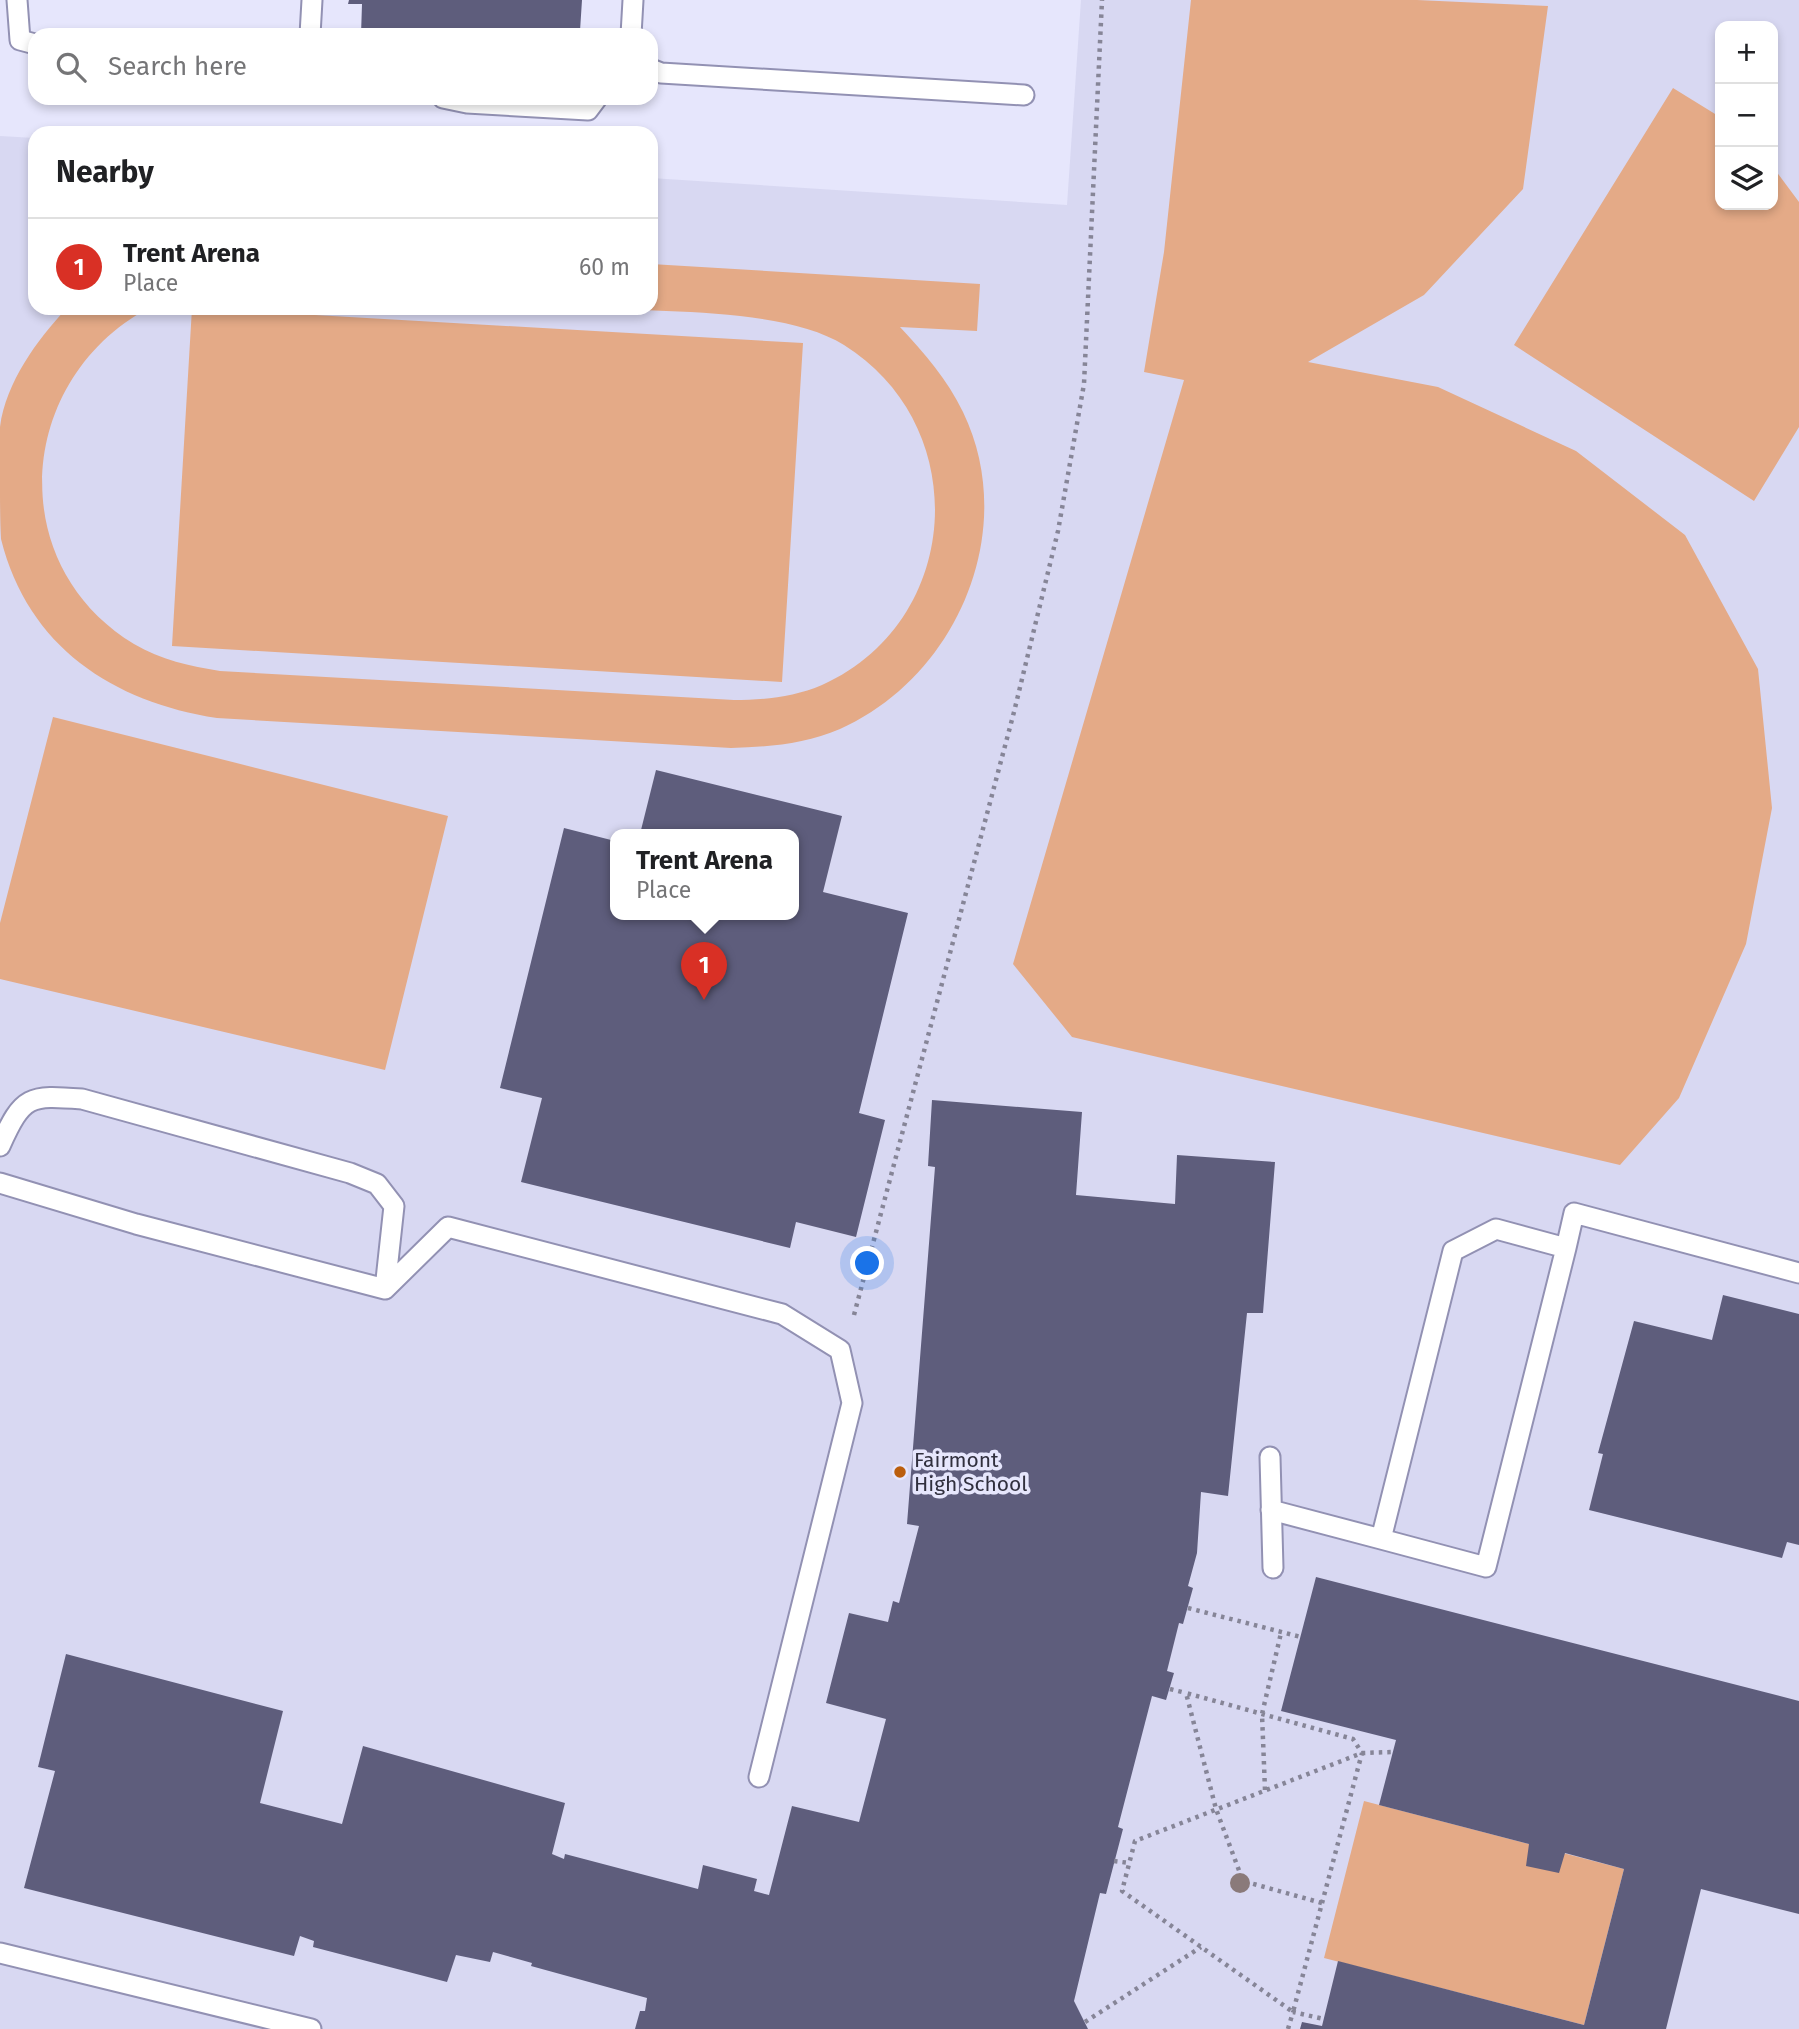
<!DOCTYPE html>
<meta charset="utf-8">
<style>
body{margin:0;font-family:"Fira Sans",sans-serif;background:#f2f2f2;color:#202124}
.controls{position:absolute;right:21px;top:21px;display:grid;overflow:hidden;border-radius:14px;box-shadow:0 4px 10px #0003}
.controls button{width:63px;height:63px;display:grid;place-items:center;padding:0;border:0;border-bottom:2px solid #e0e0e0;background:#fff;color:#202124;font:35px sans-serif}
.you{position:absolute;left:868px;top:1264px;width:24px;height:24px;margin:-18px;border:5px solid #fff;border-radius:50%;background:#1a73e8;box-shadow:0 0 0 10px #1a73e833}
.badge{display:grid;place-items:center;width:46px;height:46px;border-radius:50%;background:#d93025;color:#fff;font-size:23px;font-weight:700}
.pin{position:absolute;translate:-50% -58px;filter:drop-shadow(0 2px 4px #0008)}
.pin::after{content:'';position:absolute;top:37px;width:24px;height:21px;background:inherit;clip-path:polygon(0 0,100% 0,50% 100%)}
.popup{position:absolute;left:610px;top:829px;width:189px;height:91px;box-sizing:border-box;display:grid;place-content:center;border-radius:14px;background:#fff;filter:drop-shadow(0 2px 5px #0005);font-size:23px;white-space:nowrap;color:#757577}
.popup b{font-size:26px;color:#202124}
.popup::after{content:'';position:absolute;left:50%;top:100%;margin-left:-14px;border:14px solid transparent;border-top-color:#fff}
.list{margin:0;padding:0;list-style:none}
h2{display:flex;justify-content:space-between;align-items:center;height:91px;margin:0;padding:0 28px;font-size:30px}
h2 small{font-size:23px;font-weight:400;color:#757577}
.list li{display:grid;grid-template-columns:46px 1fr auto;gap:21px;align-items:center;box-sizing:border-box;height:98px;padding:0 28px;border-top:2px solid #e0e0e0}
.list b{display:block;font-size:26px;white-space:nowrap}
.list p{margin:0;font-size:23px;white-space:nowrap;color:#757577}
.list em{font-size:23px;font-style:normal;color:#757577}
.icon{flex:none;width:38px;height:38px;fill:none;stroke:currentColor;stroke-width:2;stroke-linecap:round;stroke-linejoin:round}
.map{position:relative;flex:none;width:1799px;height:2029px;overflow:hidden}
.search{position:absolute;background:#fff;box-shadow:0 4px 10px #0003;left:28px;top:28px;width:630px;height:77px;display:flex;align-items:center;gap:18px;box-sizing:border-box;padding:0 24px;border-radius:21px;color:#757577;font-size:26px}
.panel{position:absolute;background:#fff;box-shadow:0 4px 10px #0003;left:28px;top:126px;width:630px;height:189px;border-radius:21px}
.map>svg:first-child{display:block}
.built{fill:#d8d8f2;fill-rule:evenodd}
.green{fill:#e4aa87}
.building{fill:#5e5d7c}
.lines{fill:none;stroke-linecap:round;stroke-linejoin:round}
.lane-casing{stroke:#9291b3;stroke-width:23}
.path{stroke:#868597;stroke-width:4.5;stroke-dasharray:3.5 5;stroke-linecap:butt}
.lane{stroke:#fff;stroke-width:19}
.tree{fill:#8a7a7a}
.poi-dot{fill:#bb5e0d;stroke:#e6e6fc;stroke-width:2.5}
.labels{text-anchor:middle;dominant-baseline:central;stroke-width:7;stroke-linejoin:round;paint-order:stroke}
.poi-label{font-size:21px;fill:#31303e;stroke:#e6e6fc;text-anchor:start}
</style>
<div class="map">
<svg width="1799" height="2029" viewBox="0 0 1799 2029">
<rect width="100%" height="100%" fill="#e6e6fc"/>
<path class="built" d="M1081,0H1799V2029H0V136L35,138V308H651V178L1067,205ZM1720,26H1773V205H1720ZM615,834H793V914H615Z"/>
<path class="green" d="M1191,0H1417L1548,6L1523,189L1424,295L1308,362L1438,387L1576,451L1685,535L1758,669L1772,808L1746,944L1679,1098L1620,1165L1072,1037L1013,964L1184,380L1144,372L1164,252Z
M1673,88L1720,117V205H1773V167L1799,202V427L1754,501L1514,345Z
M651,264L980,284L977,331L900,327C925,354 947,379 963,412C1020,530 957,677 840,729C805,744 769,747 731,748L217,718C113,702 28,647 1,539C0,521 0,499 0,481C0,463 0,445 0,427C6,382 37,340 67,308H149C17,378 2,564 134,644C161,660 190,666 220,671L734,700C764,700 794,697 822,685C963,622 974,426 844,345C783,307 652,312 579,308H651Z
M192,308L803,343L782,682L172,646Z
M53,717L448,816L385,1070L0,979V923Z
M1364,1801L1624,1869L1584,2025L1324,1958Z"/>
<path class="building" d="M349,0H582L580,31L568,30V35H361L362,4H348Z
M656,770L842,816L823,892L908,913L859,1113L885,1120L856,1237L796,1222L790,1248L521,1182L542,1098L500,1088L564,828L615,841V914H793V834H640Z
M932,1100L1082,1112L1076,1195L1175,1204L1177,1155L1275,1162L1263,1313H1247L1228,1496L1201,1492L1197,1553L1188,1586L1193,1588L1183,1624L1179,1623L1167,1671L1174,1673L1166,1700L1152,1696L1118,1827L1123,1829L1106,1894L1100,1893L1074,2001L1088,2029H635L640,2011H645L647,1998L531,1966L532,1963L493,1952L490,1962L456,1955L447,1982L313,1947L314,1941L300,1936L294,1956L24,1888L55,1771L38,1767L66,1654L283,1711L260,1803L342,1824L363,1746L565,1803L552,1854L564,1859L565,1854L698,1889L703,1865L757,1879L754,1891L769,1895L792,1806L859,1822L886,1719L826,1703L849,1613L888,1622L893,1601L899,1603L919,1526L907,1524L935,1167L928,1166Z
M1723,1295L1799,1314V1545L1787,1542L1782,1558L1589,1510L1603,1454L1598,1453L1634,1321L1712,1340Z
M1316,1577L1799,1701V1914L1701,1889L1666,2029H1300L1302,2022L1322,2026L1338,1961L1584,2025L1624,1869L1565,1853L1559,1873L1526,1866L1529,1844L1379,1805L1396,1740L1281,1711Z"/>
<g class="lines">
<g class="lane-casing">
<path id="lane" d="M17,0L20,40L35,44
M310,35L312,0
M631,35L633,0
M651,69L661,73L1024,95
M443,98L467,103L588,110L597,98
M0,1146C23,1095 29,1095 82,1099L350,1173L377,1184L394,1206L385,1289
M0,1183L136,1224L385,1289L448,1227L782,1314L840,1350L852,1403L759,1777
M1496,1229L1566,1248L1486,1567L1381,1539L1453,1251Z
M1566,1248L1574,1213L1799,1273
M1270,1457L1273,1568
M1271,1510L1381,1539
M0,1953L311,2029"/>
</g>
<path class="path" d="M854,1315L1014,712L1058,531L1084,384L1102,0
M1188,1608L1301,1637
M1170,1689L1186,1693
M1265,1790L1262,1714L1281,1633
M1114,1861L1129,1863
M1322,1903L1243,1881L1216,1809L1186,1693L1353,1739L1362,1753L1293,2012L1122,1891L1135,1841L1362,1753L1393,1752
M1085,2022L1201,1947
M1288,2029L1293,2012L1324,2019"/>
<use href="#lane" class="lane"/>
</g>
<circle class="tree" cx="1240" cy="1883" r="10"/>
<circle class="poi-dot" cx="900" cy="1472" r="7"/>
<g class="labels">
<g class="poi-label">
<text x="914" y="1460">Fairmont<tspan x="914" dy="24">High School</tspan></text>
</g>
</g>
</svg>
<div class="controls">
<button>+</button>
<button>−</button>
<button><svg class="icon" aria-label="layers" viewBox="0 0 24 24"><path d="M12 4l9 5-9 5-9-5zM3 14l9 5 9-5"/></svg></button>
</div>
<div class="you"></div>
<div class="pin badge" style="left:704px;top:1000px">1</div>
<div class="popup"><b>Trent Arena</b>Place</div>
<div class="search"><svg class="icon" aria-label="search" viewBox="0 0 24 24"><circle cx="10" cy="10" r="6"/><path d="M15 15l6 6"/></svg>Search here</div>
<section class="panel">
<h2>Nearby<small></small></h2>
<ul class="list">
<li><span class="badge">1</span><div><b>Trent Arena</b><p>Place</p></div><em>60 m</em></li>
</ul>
</section>
</div>
